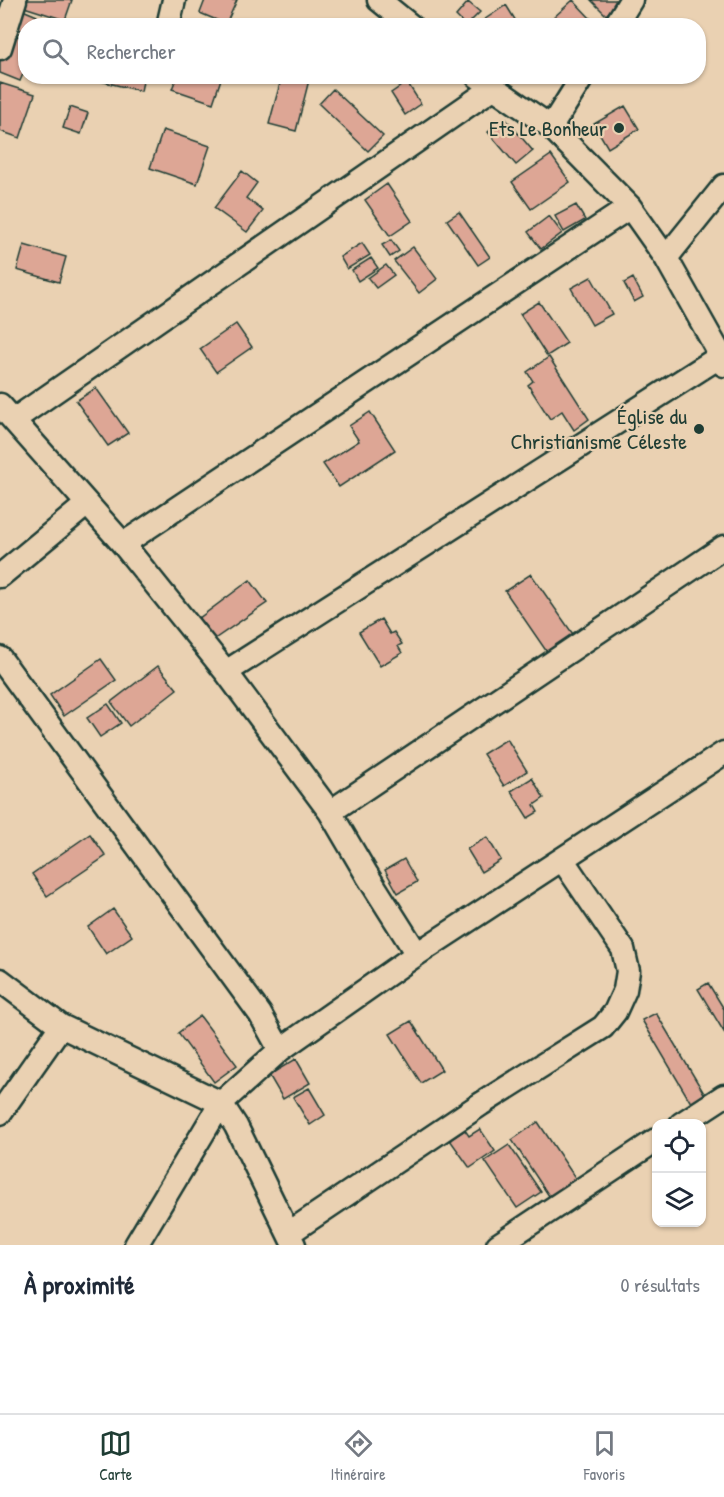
<!DOCTYPE html>
<html lang="fr">
<meta charset="utf-8">
<style>
body{margin:0;font-family:"Patrick Hand",sans-serif;background:#f2f2f3;color:#1f2937}
.controls{position:absolute;right:18px;bottom:18px;display:grid;overflow:hidden;border-radius:12px;box-shadow:0 2px 4px #0004}
.controls button{width:54px;height:54px;display:grid;place-items:center;padding:0;border:0;border-bottom:2px solid #e0e1e3;background:#fff;color:#1f2937;font:30px sans-serif}
.list{margin:0;padding:0;list-style:none}
h2{display:flex;justify-content:space-between;align-items:center;height:78px;margin:0;padding:0 24px;font-size:26px}
h2 small{font-size:20px;font-weight:400;color:#747a83}
.icon{flex:none;width:33px;height:33px;fill:none;stroke:currentColor;stroke-width:2;stroke-linecap:round;stroke-linejoin:round}
.map{position:relative;flex:none;width:724px;height:1245px;overflow:hidden}
.search{position:absolute;background:#fff;box-shadow:0 2px 4px #0004;left:18px;right:18px;top:18px;height:66px;display:flex;align-items:center;gap:15px;box-sizing:border-box;padding:0 21px;border-radius:24px;color:#747a83;font-size:22px}
.sheet{height:168px;background:#fff}
nav{display:flex;justify-content:space-around;align-items:center;box-sizing:border-box;height:84px;border-top:2px solid #e0e1e3;background:#fff;font-size:16px;color:#747a83}
nav a{display:grid;justify-items:center;gap:3px}
nav .on{color:#1f3d34}
.map>svg:first-child{display:block}
.building{fill:#dda695;stroke:#1f3d34;stroke-width:1.5}
.lines{fill:none;stroke-linecap:round;stroke-linejoin:round}
.minor-casing{stroke:#1f3d34;stroke-width:27}
.minor{stroke:#ead1b2;stroke-width:22}
.poi-dot{fill:#1f3d34;stroke:#ead1b2;stroke-width:2}
.labels{text-anchor:middle;dominant-baseline:central;stroke-width:4.5;stroke-linejoin:round;paint-order:stroke}
.poi-label{font-size:22px;fill:#1f3d34;stroke:#ead1b2;text-anchor:end}
</style>
<div class="map">
<svg width="724" height="1245" viewBox="0 0 724 1245">
<rect width="100%" height="100%" fill="#ead1b2"/>
<filter id="ink" filterUnits="userSpaceOnUse"><feTurbulence type="fractalNoise" baseFrequency=".0167" numOctaves="2"/><feDisplacementMap in="SourceGraphic" scale="12" xChannelSelector="R" yChannelSelector="G"/><feConvolveMatrix kernelMatrix="1 2 1 2 8 2 1 2 1" color-interpolation-filters="sRGB"/></filter>
<g filter="url(#ink)">
<path class="building" d="M23,0H72L65,20L21,6Z
M205,0H237L226,24L200,13Z
M573,0L591,19L584,26H560L553,18Z
M591,0H621L606,15Z
M468,2L480,12L466,26L456,16Z
M506,5L519,26H475Z
M18,8L37,16L33,26H26V32L11,26Z
M9,32L26,40V67L20,81L0,73V53Z
M80,76H144L141,91Z
M177,76H222L213,103L172,89Z
M282,76H310L296,131L269,124Z
M407,82L421,104L405,115L391,93Z
M0,83L35,94L20,138L0,131Z
M333,89L383,136L368,151L319,104Z
M625,106L639,129L608,148L594,124Z
M70,107L88,113L81,134L63,128Z
M505,118L533,151L516,165L488,132Z
M163,130L210,146L197,184L150,168Z
M551,155L570,182L531,209L512,182Z
M242,171L257,183L246,198L263,211L247,232L214,208Z
M387,184L412,221L390,236L365,200Z
M576,205L585,220L564,232L555,216Z
M459,212L490,257L478,265L447,220Z
M549,216L562,233L541,249L528,232Z
M391,240L399,251L390,257L382,245Z
M362,243L370,255L347,269L340,257Z
M24,245L66,257L59,282L17,270Z
M413,247L437,279L419,293L394,261Z
M371,258L378,268L358,281L352,270Z
M386,265L394,275L376,288L368,278Z
M591,277L612,314L592,325L571,288Z
M633,278L643,297L634,302L624,283Z
M539,302L567,343L547,356L520,314Z
M236,324L252,347L216,372L200,349Z
M549,357L589,419L574,430L562,411L550,419L528,385L533,381L527,372Z
M96,388L128,433L108,446L76,401Z
M370,412L395,450L339,487L323,464L359,441L349,426Z
M531,574L575,637L549,655L505,591Z
M250,580L267,603L213,640L198,619Z
M381,619L390,634L394,632L402,644L398,646L402,653L380,666L359,632Z
M101,659L116,680L64,716L50,695Z
M158,666L177,689L129,726L111,702Z
M108,704L121,723L100,737L87,718Z
M507,739L527,771L504,786L483,754Z
M532,778L544,798L534,805L538,812L528,818L511,791Z
M90,834L106,856L47,896L32,874Z
M487,837L501,860L481,872L467,849Z
M404,859L417,882L398,893L385,870Z
M113,909L132,936L106,954L88,927Z
M708,983L724,1009V1032L698,989Z
M656,1013L705,1095L691,1103L642,1020Z
M200,1016L237,1065L214,1082L178,1033Z
M411,1021L442,1070L421,1083L390,1034Z
M296,1059L310,1083L283,1099L269,1075Z
M309,1088L325,1115L310,1125L293,1097Z
M538,1122L578,1182L551,1199L512,1140Z
M480,1129L495,1151L470,1168L450,1140L465,1130L469,1136Z
M509,1145L541,1192L517,1208L485,1161Z"/>
<g class="lines">
<g class="minor-casing">
<path id="minor" d="M379,0L411,26
M168,26L174,0
M615,26L631,0
M0,48L15,0
M477,76L551,127L630,207L666,258L721,356L724,365
M551,127L583,76
M666,258L724,186
M0,405L123,544L226,672L330,812L367,875L417,954
M15,419L493,88
M123,544L630,207
M0,576L87,504
M0,658L260,1014L280,1050
M226,672L724,354
M330,812L724,547
M0,980L61,1026L221,1103L236,1126L294,1245
M0,1113L61,1026
M681,1124L724,1096
M289,1233L481,1104L603,1027L615,1012L625,990L628,971L623,949L562,859
M136,1245L221,1103L280,1050L417,954L724,753
M498,1245L656,1140"/>
</g>
<use href="#minor" class="minor"/>
</g>
</g>
<g class="poi-dot">
<circle cx="619" cy="128" r="6"/>
<circle cx="699" cy="429" r="6"/>
</g>
<g class="labels">
<g class="poi-label">
<text x="607" y="128">Ets Le Bonheur</text>
<text x="687" y="416">Église du<tspan x="687" dy="25">Christianisme Céleste</tspan></text>
</g>
</g>
</svg>
<div class="controls">
<button><svg class="icon" aria-label="locate" viewBox="0 0 24 24"><circle cx="12" cy="12" r="6"/><path d="M12 2v4M12 18v4M2 12h4M18 12h4"/></svg></button>
<button><svg class="icon" aria-label="layers" viewBox="0 0 24 24"><path d="M12 4l9 5-9 5-9-5zM3 14l9 5 9-5"/></svg></button>
</div>
<div class="search"><svg class="icon" aria-label="search" viewBox="0 0 24 24"><circle cx="10" cy="10" r="6"/><path d="M15 15l6 6"/></svg>Rechercher</div>
</div>
<section class="sheet">
<h2>À proximité<small>0 résultats</small></h2>
<ul class="list">
</ul>
</section>
<nav>
<a class="on"><svg class="icon" aria-label="map" viewBox="0 0 24 24"><path d="M3 6l6-2 6 2 6-2v14l-6 2-6-2-6 2zM9 4v14M15 6v14"/></svg>Carte</a>
<a><svg class="icon" aria-label="directions" viewBox="0 0 24 24"><path d="M12 3l9 9-9 9-9-9zM9 14v-3h6M13 9l2 2-2 2"/></svg>Itinéraire</a>
<a><svg class="icon" aria-label="saved" viewBox="0 0 24 24"><path d="M7 4h10v16l-5-4-5 4z"/></svg>Favoris</a>
</nav>
